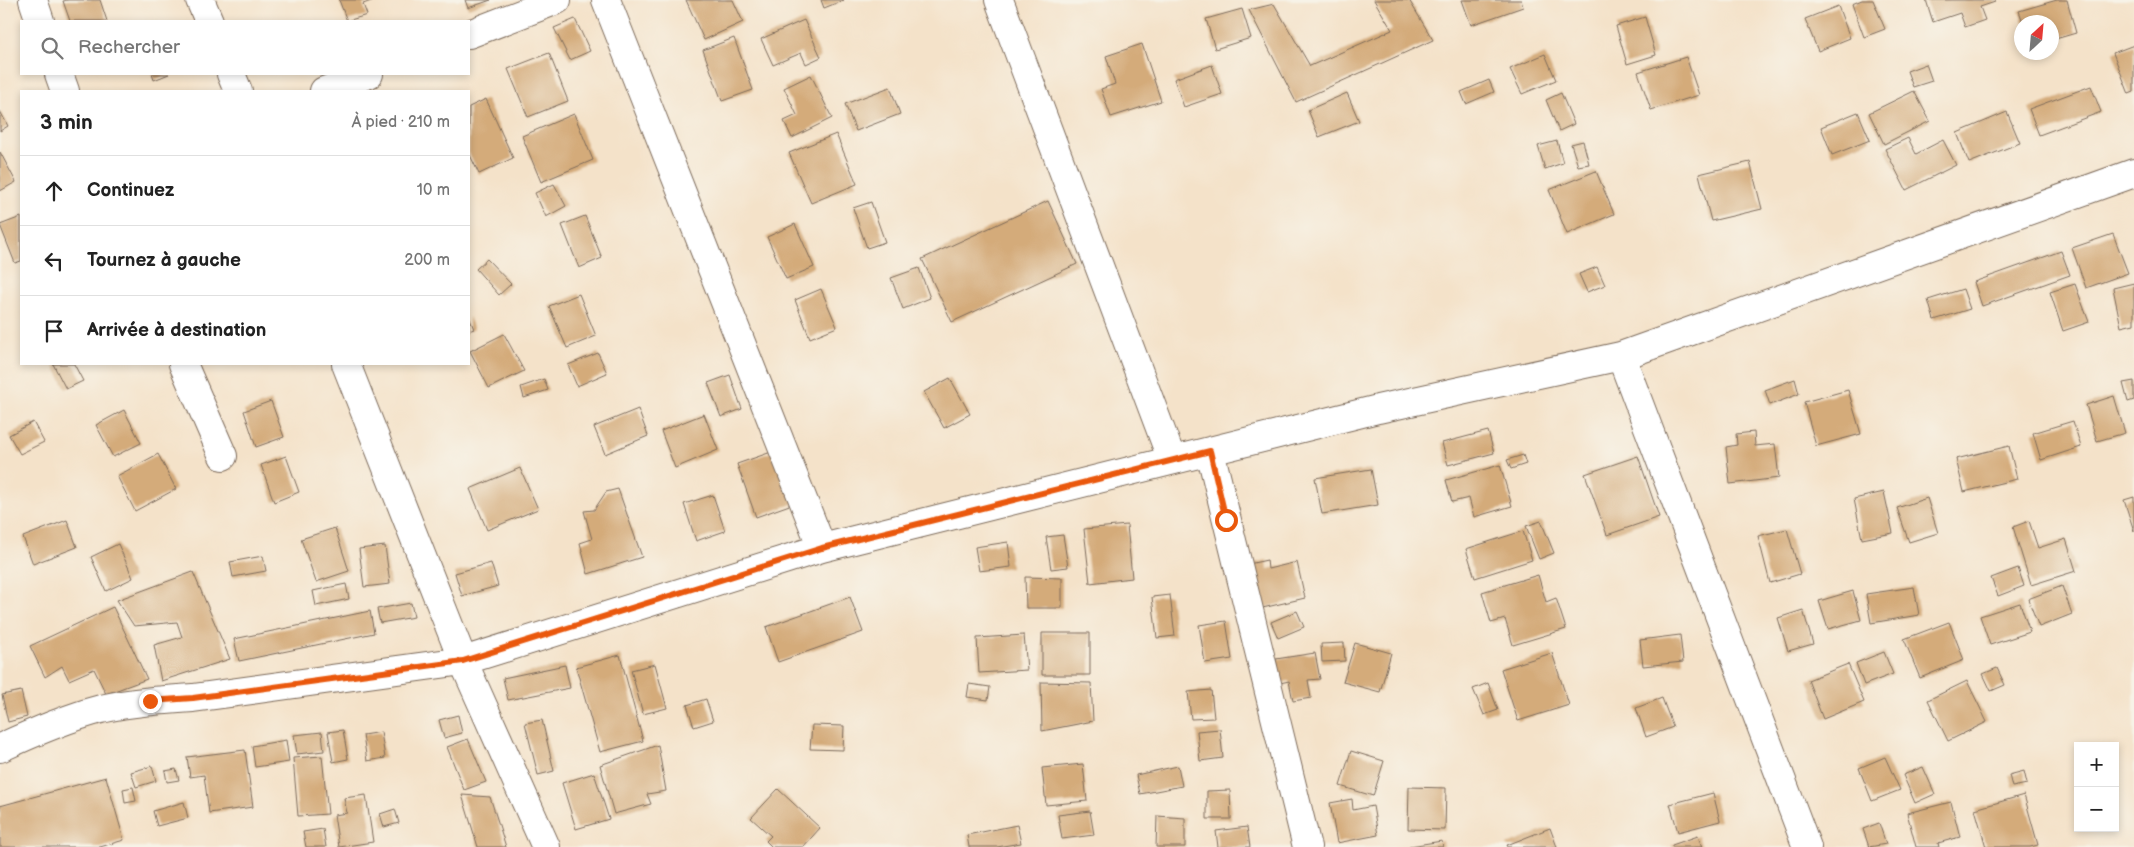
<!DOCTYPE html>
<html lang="fr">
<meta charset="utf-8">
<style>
body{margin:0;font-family:"Balsamiq Sans",sans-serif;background:#f6f6f6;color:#222}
.controls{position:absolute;right:15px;bottom:15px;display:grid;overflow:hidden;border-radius:0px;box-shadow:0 2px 8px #0003}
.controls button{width:45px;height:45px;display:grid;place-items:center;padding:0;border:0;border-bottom:1px solid #e0e0e0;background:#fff;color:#222;font:25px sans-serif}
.compass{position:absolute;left:2014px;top:15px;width:45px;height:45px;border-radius:50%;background:#fff;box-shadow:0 2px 8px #0003;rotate:26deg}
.stop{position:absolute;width:15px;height:15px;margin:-11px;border:4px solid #ea580c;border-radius:50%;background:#fff}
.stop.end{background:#ea580c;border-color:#fff;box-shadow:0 1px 5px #0008}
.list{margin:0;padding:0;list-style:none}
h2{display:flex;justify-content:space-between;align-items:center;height:65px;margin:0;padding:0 20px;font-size:21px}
h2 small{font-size:16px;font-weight:400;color:#767676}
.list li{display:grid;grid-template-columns:32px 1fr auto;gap:15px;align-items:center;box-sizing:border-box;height:70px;padding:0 20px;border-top:1px solid #e0e0e0}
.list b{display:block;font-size:19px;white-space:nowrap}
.list em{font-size:16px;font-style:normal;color:#767676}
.icon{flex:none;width:28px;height:28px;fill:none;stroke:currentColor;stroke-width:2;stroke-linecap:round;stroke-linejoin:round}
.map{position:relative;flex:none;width:2134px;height:847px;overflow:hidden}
.search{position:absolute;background:#fff;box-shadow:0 2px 8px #0003;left:20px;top:20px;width:450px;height:55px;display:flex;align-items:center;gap:12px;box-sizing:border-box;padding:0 18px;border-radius:0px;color:#767676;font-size:19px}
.panel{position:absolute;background:#fff;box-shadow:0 2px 8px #0003;left:20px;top:90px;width:450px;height:275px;border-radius:0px}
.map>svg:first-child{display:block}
.building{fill:#d4ab7a}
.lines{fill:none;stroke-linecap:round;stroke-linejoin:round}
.minor-casing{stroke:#7c6a5a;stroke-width:30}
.minor{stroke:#fff;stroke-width:28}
.route{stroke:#ea580c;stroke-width:6}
</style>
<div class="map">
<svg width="2134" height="847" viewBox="0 0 2134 847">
<rect width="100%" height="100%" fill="#f7f3e8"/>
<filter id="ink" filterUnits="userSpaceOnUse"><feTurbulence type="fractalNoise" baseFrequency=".02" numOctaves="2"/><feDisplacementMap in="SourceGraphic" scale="10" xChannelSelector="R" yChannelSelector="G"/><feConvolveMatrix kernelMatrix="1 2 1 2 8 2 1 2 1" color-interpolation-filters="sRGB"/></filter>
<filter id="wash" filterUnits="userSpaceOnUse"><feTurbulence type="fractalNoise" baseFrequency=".0096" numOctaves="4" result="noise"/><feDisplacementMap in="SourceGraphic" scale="20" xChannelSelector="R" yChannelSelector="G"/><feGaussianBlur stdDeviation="1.12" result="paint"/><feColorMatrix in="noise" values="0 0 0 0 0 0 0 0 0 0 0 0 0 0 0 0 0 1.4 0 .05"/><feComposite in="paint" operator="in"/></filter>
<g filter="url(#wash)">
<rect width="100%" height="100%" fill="#f4e2c9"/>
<g id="blocks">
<path class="building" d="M68,0H100L107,21H70L63,1Z
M339,0H374L363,4L367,15L347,21Z
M465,0H491L468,8Z
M686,0H733L743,22L704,40Z
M821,0H844L824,8Z
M1374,0H1409L1433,40L1296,102L1249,10L1274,4L1310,66L1392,30Z
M1462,0H1521L1523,7L1471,25Z
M1862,0H1873L1885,29L1864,37L1852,4Z
M1926,0H1994L1995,2L1980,7L1985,20L1965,27L1960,13L1933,22Z
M2057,0H2067L2076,33L2052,40V22H2023L2019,11Z
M1838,6L1850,38L1818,51L1805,19Z
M1242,9L1251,38L1215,49L1206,19Z
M1645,17L1656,55L1627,64L1616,26Z
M575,19L590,51L570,60L554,28Z
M804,20L821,57L806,64L801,53L773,65L761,39Z
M734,38L753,90L722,101L703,50Z
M1142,44L1161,101L1111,117L1101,89L1115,84L1106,56Z
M2134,45V92L2129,94L2113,53Z
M549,53L568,101L528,117L508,69Z
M1545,54L1556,80L1522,94L1510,69Z
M1686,57L1699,95L1651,110L1638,72Z
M1926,64L1932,81L1913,87L1907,71Z
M1212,65L1222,94L1184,107L1174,79Z
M152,74H169L154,80Z
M811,75L832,118L792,138L784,121L797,115L784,88Z
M1489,80L1494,92L1466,104L1461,92Z
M2091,86L2101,112L2039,135L2029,109Z
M890,87L900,114L856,131L845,104Z
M1914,91L1930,121L1884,144L1869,113Z
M1347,93L1359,121L1319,137L1308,110Z
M1561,93L1574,124L1559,131L1546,100Z
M486,99L513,158L479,174L469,153V107Z
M0,111L8,126L0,131Z
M1858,112L1870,140L1832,155L1821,127Z
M2007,112L2020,143L1969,163L1957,133Z
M574,114L593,160L541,182L522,136Z
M836,134L857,184L811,203L789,153Z
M1908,138L1916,154L1943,140L1956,165L1906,190L1885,149Z
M1557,141L1563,163L1545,169L1538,146Z
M1583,141L1589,164L1578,166L1571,144Z
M0,152L16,182L0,191Z
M1750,162L1762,209L1711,221L1699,174Z
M1596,171L1614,214L1567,234L1549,190Z
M554,184L566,206L546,217L535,193Z
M1048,201L1077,264L952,322L922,259Z
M871,202L885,242L867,248L853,208Z
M585,216L602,258L579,268L562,225Z
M21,217V261L15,263L0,225Z
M795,224L814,267L786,279L767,237Z
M2113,234L2128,273L2086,288L2072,248Z
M2061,251L2070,275L1982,306L1974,282Z
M487,259L511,284L499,295L476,269Z
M1597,267L1605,285L1587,292L1579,274Z
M919,268L930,298L903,309L891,278Z
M2134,283V324L2121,327L2113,288Z
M2075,284L2089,322L2063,331L2050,292Z
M821,289L837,327L810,338L795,300Z
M1963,289L1970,309L1934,320L1928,300Z
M579,294L596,336L567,348L549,306Z
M469,317L474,329L469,331Z
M504,334L524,371L489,388L470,351Z
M598,353L607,373L577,386L568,365Z
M53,364H74L83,381L66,389Z
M730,375L742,409L721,417L708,383Z
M950,378L970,414L944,428L924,392Z
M544,379L548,390L524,398L521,387Z
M1795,379L1799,394L1770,405L1765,390Z
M2134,381V400L2128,402L2123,383Z
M1848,390L1861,434L1816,446L1804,402Z
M2114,396L2125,433L2097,441L2086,405Z
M271,401L284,437L256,447L244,411Z
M638,409L648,436L605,454L594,427Z
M124,410L141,443L113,457L96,425Z
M704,414L718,450L675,468L661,431Z
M2073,421L2081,447L2041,460L2033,433Z
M33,422L44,442L20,454L9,435Z
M1488,431L1494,453L1448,465L1442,443Z
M1754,432L1755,446L1775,444L1779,478L1730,484L1726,447L1737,445L1736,434Z
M2009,446L2017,479L1964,492L1956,459Z
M777,450L795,503L756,517L737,464Z
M158,454L176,489L135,511L117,476Z
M1523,455L1526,464L1511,469L1507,460Z
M286,456L299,492L274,502L261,465Z
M1638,456L1659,517L1607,535L1585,474Z
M1500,465L1512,506L1474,517L1469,498L1452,502L1446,480Z
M520,468L538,509L487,530L470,489Z
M1371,469L1378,505L1322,514L1315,478Z
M618,489L642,557L588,574L580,543L592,539L584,511L594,510L606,492Z
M1884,492L1893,533L1862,539L1854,499Z
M713,495L725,531L696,541L684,504Z
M2134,497V531L2124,500Z
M1927,498L1938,533L1909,542L1897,508Z
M67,520L77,547L33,564L23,537Z
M1541,521L1554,553L1539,559L1526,526Z
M2029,521L2038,548L2066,539L2076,571L2031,585L2013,527Z
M1127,525L1132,578L1090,583L1084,529Z
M335,528L349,571L316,582L301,539Z
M1787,529L1800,574L1770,583L1758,536Z
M1523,531L1532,560L1475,578L1466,549Z
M1063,535L1068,567L1051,569L1046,537Z
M1008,542L1011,567L979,571L975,547Z
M118,544L133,578L106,591L91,557Z
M385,546L390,584L364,587L359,549Z
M263,556L266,571L233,577L230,562Z
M1267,560L1268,569L1297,562L1305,598L1254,610L1244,565Z
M491,563L498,586L462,596L455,573Z
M2018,568L2024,586L1998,596L1991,578Z
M193,572L230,659L161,681L154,645L182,637L177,622L134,626L117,600Z
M1538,575L1546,602L1556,598L1566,629L1513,645L1505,619L1491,623L1482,592Z
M1025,577L1062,578V608H1026Z
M346,584L349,599L316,606L313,591Z
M2062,586L2072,614L2039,627L2028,599Z
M1914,587L1919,615L1871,623L1866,594Z
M1853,591L1861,620L1828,629L1819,601Z
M1170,595L1175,636L1157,638L1152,597Z
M850,597L863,632L778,662L766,627Z
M411,603L414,617L380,623L377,609Z
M2020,603L2030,632L1990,645L1980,616Z
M113,607L147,679L106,694L94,669L69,680L62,666L45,677L30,646Z
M1803,610L1813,644L1788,651L1778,618Z
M370,611L374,633L239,661L234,639Z
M1297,611L1304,627L1278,638L1271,622Z
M1226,621L1232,659L1205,663L1199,625Z
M1949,622L1964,660L1920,678L1904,639Z
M1042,633H1090V675H1042Z
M1024,635L1027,670L979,673L977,638Z
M1680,635L1683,662L1643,666L1640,640Z
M1344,643L1345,661L1322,662L1321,644Z
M1355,643L1391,653L1380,692L1343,682Z
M1884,652L1893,674L1864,685L1856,663Z
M1315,653L1320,679L1308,680L1311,698L1293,701L1289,681L1280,683L1276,659Z
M1552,653L1569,705L1518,721L1501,669Z
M620,655L643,741L600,752L576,667Z
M655,664L667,708L643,714L631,670Z
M1848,664L1864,702L1823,719L1808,680Z
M565,665L570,688L508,700L503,678Z
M1997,668L2005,685L1991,691L1983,674Z
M1967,681L1987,722L1948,741L1928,700Z
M1041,682L1091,683L1093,721L1042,731Z
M1488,683L1498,710L1484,715L1473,689Z
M969,684L990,687L988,700L967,697Z
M1211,690L1214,718L1191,719L1188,692Z
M21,691L27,717L8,722L2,695Z
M1662,698L1673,727L1646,737L1636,708Z
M706,699L713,721L694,727L687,705Z
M458,715L462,733L444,738L439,720Z
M542,720L554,771L538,775L525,723Z
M812,725L844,726L843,750L810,749Z
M1220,729L1223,758L1200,761L1197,731Z
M343,730L348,759L333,762L328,732Z
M322,732L324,751L297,754L294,735Z
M381,732L385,758L367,761L363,735Z
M468,739L486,782L464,790L447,747Z
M286,740L289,762L255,767L252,746Z
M658,745L666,791L647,794L651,804L614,814L600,765Z
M245,750L253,807L209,813L204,775L190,777L187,757Z
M1351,751L1384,761L1373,796L1340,786Z
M322,756L328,814L298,816L293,758Z
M1885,757L1900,790L1872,801L1859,768Z
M1083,764L1087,801L1046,805L1042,768Z
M152,766L156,781L136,787L131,772Z
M1178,766L1182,786L1140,794L1136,775Z
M1923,767L1935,794L1915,803L1903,775Z
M176,769L179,780L167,782L165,771Z
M2024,771L2027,784L2012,787L2009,775Z
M594,773L609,819L576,829L562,783Z
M106,777L124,840L100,847H0V806Z
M133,787L136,801L125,803L123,789Z
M1409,787L1446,788L1445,830L1408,829Z
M778,789L820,828L803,847H772L766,841L771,836L751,818Z
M1230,790L1231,819H1207V791Z
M1713,793L1720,821L1678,832L1670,804Z
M366,795L373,842L339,847L334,815L347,813L344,798Z
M462,795L490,797L506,847H478Z
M2024,795L2038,845L2030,847H1986L1975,809Z
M1352,799L1353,810L1373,806L1378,835L1337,843L1330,803Z
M184,802L188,818L157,826L153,811Z
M1951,802L1960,837L1938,843L1939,847H1916L1907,813Z
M395,809L399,823L384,827L380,814Z
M1090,811L1094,835L1062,839L1058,815Z
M1157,816L1185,818V847H1156Z
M1879,823L1886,844L1869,847L1863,829Z
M1017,825L1021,843L997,847H969L967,835Z
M1247,827L1250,847H1218L1216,831Z
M1550,828L1557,847H1508L1507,845Z
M323,829L326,847H306L303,832Z
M1698,836L1702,847H1672V845Z
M1442,841L1443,847H1410V846Z"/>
</g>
</g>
<g filter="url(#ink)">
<use href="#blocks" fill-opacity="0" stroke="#7c6a5a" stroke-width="1"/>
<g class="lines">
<g class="minor-casing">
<path id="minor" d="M33,0L40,21
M200,0L209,21
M606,0L822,548
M999,0L1172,460
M469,34L557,0
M59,74L65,91
M231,74L238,91
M324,91L369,74
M1621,356L1807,847
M183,364L223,456
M346,364L463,661L546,847
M1210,451L1307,847
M0,748C32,733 67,718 101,709C131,702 162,700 193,698L463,661L822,548L1378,409L1621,356L2134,173"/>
</g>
<use href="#minor" class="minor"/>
</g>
</g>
<g class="lines" filter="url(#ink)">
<path class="route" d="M150,701L193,698L463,661L822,548L1210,451L1226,520"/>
</g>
</svg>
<div class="controls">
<button>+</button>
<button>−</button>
</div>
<svg class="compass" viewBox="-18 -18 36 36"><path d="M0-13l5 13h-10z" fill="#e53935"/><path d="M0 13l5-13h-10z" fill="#767676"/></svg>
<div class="stop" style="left:1226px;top:520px"></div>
<div class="stop end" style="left:150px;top:701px"></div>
<div class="search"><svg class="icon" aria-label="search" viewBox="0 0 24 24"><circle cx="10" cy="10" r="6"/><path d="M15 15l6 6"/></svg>Rechercher</div>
<section class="panel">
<h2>3 min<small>À pied · 210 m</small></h2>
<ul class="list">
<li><svg class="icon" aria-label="ahead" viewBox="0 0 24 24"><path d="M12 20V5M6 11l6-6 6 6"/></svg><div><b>Continuez</b></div><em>10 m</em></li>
<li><svg class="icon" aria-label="left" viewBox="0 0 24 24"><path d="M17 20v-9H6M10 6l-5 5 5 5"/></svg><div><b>Tournez à gauche</b></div><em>200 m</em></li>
<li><svg class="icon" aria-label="arrive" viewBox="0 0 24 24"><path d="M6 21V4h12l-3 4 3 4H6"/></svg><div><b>Arrivée à destination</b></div></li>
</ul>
</section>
</div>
